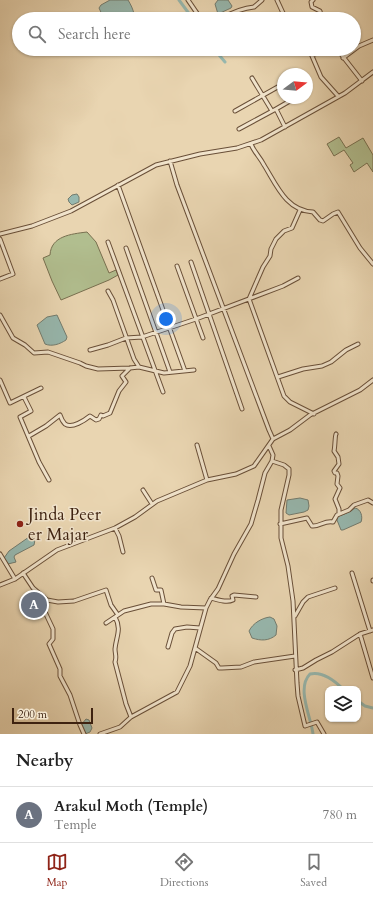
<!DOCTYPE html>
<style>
body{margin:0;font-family:Cardo,serif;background:#f6f6f6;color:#222}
.controls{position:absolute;right:12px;bottom:12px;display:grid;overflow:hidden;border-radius:8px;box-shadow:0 1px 3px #0004}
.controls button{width:36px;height:36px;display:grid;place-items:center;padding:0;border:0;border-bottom:1px solid #e0e0e0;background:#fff;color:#222;font:20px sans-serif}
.compass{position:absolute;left:277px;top:68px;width:36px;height:36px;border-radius:50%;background:#fff;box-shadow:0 1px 3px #0004;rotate:74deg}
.scale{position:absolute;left:12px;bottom:10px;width:81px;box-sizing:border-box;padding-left:4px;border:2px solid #3e2210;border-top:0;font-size:11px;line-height:14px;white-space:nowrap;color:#3e2210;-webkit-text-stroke:3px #f1e4cc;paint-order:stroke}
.you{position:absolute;left:166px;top:319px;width:14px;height:14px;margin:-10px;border:3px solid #fff;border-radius:50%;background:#1a73e8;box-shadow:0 0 0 6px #1a73e833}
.badge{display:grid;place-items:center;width:26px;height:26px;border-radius:50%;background:#8f2418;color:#fff;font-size:13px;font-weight:700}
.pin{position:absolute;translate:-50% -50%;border:2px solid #fff;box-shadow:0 1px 4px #0006}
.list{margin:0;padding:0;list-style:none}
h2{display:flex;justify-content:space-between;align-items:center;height:52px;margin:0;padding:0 16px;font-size:17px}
h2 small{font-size:13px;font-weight:400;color:#767676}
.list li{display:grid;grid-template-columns:26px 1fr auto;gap:12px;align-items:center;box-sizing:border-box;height:56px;padding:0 16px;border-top:1px solid #e0e0e0}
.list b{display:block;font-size:15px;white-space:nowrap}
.list p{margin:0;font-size:13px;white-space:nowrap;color:#767676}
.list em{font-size:13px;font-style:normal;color:#767676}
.icon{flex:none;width:22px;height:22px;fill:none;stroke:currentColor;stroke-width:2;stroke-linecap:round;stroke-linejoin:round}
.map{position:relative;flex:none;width:373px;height:734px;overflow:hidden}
.search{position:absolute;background:#fff;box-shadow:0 1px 3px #0004;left:12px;right:12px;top:12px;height:44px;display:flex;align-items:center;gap:10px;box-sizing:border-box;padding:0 14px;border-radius:22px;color:#767676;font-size:15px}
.sheet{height:108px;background:#fff}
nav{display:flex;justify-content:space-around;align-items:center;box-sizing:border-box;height:56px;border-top:1px solid #e0e0e0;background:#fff;font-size:11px;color:#767676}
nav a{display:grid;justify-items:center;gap:2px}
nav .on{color:#8f2418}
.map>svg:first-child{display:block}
.green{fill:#b1be8f;stroke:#787050}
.water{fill:#97b8af;stroke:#737c6f}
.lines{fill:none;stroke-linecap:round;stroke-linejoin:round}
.canal{stroke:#97b8af;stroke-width:3}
.street-casing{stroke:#694f38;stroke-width:5}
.street{stroke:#f1e4cc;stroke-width:3}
.poi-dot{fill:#8f2418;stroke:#f1e4cc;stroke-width:1.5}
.labels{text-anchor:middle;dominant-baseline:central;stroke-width:3;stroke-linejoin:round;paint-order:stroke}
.poi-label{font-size:17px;fill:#3e2210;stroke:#f1e4cc;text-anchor:start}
</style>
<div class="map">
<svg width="373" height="734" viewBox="0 0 373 734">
<rect width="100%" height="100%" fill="#e9d5b1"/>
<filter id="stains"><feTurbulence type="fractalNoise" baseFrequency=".005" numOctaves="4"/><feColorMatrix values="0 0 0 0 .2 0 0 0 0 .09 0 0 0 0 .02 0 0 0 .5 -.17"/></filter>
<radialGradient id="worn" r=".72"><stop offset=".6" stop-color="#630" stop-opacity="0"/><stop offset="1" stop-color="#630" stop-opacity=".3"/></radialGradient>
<path class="green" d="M339,137L346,148L363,138L373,155V172L367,163L354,172L350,165L353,163L344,150L334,156L327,144Z
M87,232L96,242L109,273L116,270L118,275L109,280L61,300L52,281L43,258L50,255C51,236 71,234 87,232Z"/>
<path class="water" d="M110,0H128C131,5 133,9 134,14L119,19H104L99,8L101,5Z
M218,0H228L232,6L231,8L218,14L215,4Z
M77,194L79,197V202L72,205L69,202L68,199L72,195Z
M57,315L67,337L66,340C60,344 52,347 45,344L37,325L47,317Z
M300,498L308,500L309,506L308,510L304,512L289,515L286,513L287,500Z
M355,508C361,509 363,517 361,522L343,530H341L337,520V517L351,511Z
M29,537L33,538L35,540L34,545L15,555L14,557L16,562L8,564L4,558L9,551Z
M270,617L274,619L277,626L276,635C269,641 261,641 252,638L249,631C253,623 262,618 270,617Z
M86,719L89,720L92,728L90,732L85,734L81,725Z"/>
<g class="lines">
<path class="canal" d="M179,0L193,19
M214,49L225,62
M358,701L365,706L373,708
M313,734C311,717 296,688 310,674C322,671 334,680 343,689"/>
<g class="street-casing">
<path id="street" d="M188,0L201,19
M277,0L283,13L287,19
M313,0L311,2L312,7L320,11L322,19
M220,19C231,13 242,8 254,7L262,0
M309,49L321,77L338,96
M337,49L362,81
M312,55L318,53L321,49
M343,58L359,46L373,40
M252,78L272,111
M276,109L295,98
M235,111L283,84
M239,129L276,109L285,127
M251,144C254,152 260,157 264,165C276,184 286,211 313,212L320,220L323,221L333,214L338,212L360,248L373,264
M170,161L177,185L269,430L273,439
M118,185L185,371
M300,210L292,228L284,231L276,239L271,249L270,256L263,267L249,299L284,396L290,402L314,414
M0,234L32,226L71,211L156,165L200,154L237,148L261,140L345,93L373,72
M0,239L13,274L0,279
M108,242L163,392
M126,248L170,372
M191,262L242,409
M177,266L203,338
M108,291L113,300L134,359L139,367
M0,315L13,338L25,345L34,353L48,352L80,363L86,366L98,369L130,368L139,367L164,373L194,370
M90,350L108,345L126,338L142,337L196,319L283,286L298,278
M278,377L303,369L322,366L331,362L346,350L358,344
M0,380L10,403L41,388
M24,397L31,411L20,417L39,462L49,480
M336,434C335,435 335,448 334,451L338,457L339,464L334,471L335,473H337L338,476L337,484L340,488L335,499L339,509V513
M29,436L46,426L60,415C61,418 63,422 65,424C72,429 85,420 90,416L96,420L99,419L101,415L103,416L110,413L119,391L126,382L122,376L130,368
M197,445L207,480
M272,461L284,465L289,469V475L281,510V538L288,566L293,601L297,683L298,696L305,726L317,722L324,734
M143,490L152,504
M280,524L307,518L312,526C319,527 325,520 333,522L337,515L349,510L354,505L368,500L373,503
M115,528L119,536L123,552
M0,554L15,579
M23,573L33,588L47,600L58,602L74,601L106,590L111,605L118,615
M352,573L370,631
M152,578L156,590H161L164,604
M373,580V581
M0,585L15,579L57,550L115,528L135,517L157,501L207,480L236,474L254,466L273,439L290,430L310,415L360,390L373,380
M44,597L45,612L53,629V639L49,644L60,669V676L70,695L80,725L84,734
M211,598C218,600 227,603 233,600L232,596L234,595L256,597
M295,616L303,602L308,597L335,588
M106,623L115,617
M360,634L373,678
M168,647L172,633L175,629L187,627L200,628
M195,648L216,663L219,668H222L241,667L254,662L295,656
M295,670L303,668L316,660L332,652L360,634L373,630
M131,717L126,704L115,662C117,657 115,654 115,649C116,637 122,629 115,617L124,611L151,604H164L181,607L206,608
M100,734L120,727L131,717L177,692L190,666L206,608L210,600L218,589L234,554L251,524L258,500L265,473L272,461L273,455L269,446"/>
</g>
<use href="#street" class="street"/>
</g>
<circle class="poi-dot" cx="20" cy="524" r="4"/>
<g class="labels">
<g class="poi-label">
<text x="28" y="514">Jinda Peer<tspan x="28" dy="20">er Majar</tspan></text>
</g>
</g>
<rect width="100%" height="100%" filter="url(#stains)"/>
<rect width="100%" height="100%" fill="url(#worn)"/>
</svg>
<div class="controls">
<button><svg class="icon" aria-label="layers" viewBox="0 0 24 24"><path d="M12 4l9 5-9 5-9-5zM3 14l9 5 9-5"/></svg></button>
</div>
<svg class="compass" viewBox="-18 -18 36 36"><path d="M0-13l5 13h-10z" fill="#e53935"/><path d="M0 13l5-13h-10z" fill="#767676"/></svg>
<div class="scale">200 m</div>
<div class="you"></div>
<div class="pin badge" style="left:34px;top:605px;background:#6b7280">A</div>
<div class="search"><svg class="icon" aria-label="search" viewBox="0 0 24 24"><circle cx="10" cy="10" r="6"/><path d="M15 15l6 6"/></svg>Search here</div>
</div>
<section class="sheet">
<h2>Nearby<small></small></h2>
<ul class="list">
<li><span class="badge" style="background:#6b7280">A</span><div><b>Arakul Moth (Temple)</b><p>Temple</p></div><em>780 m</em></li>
</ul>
</section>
<nav>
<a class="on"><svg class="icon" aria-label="map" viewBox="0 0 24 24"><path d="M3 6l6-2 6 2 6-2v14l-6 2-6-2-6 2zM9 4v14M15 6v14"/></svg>Map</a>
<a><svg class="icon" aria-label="directions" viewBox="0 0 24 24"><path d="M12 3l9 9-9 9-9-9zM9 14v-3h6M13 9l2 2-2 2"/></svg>Directions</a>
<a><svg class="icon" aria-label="saved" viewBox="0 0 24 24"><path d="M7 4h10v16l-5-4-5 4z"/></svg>Saved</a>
</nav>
